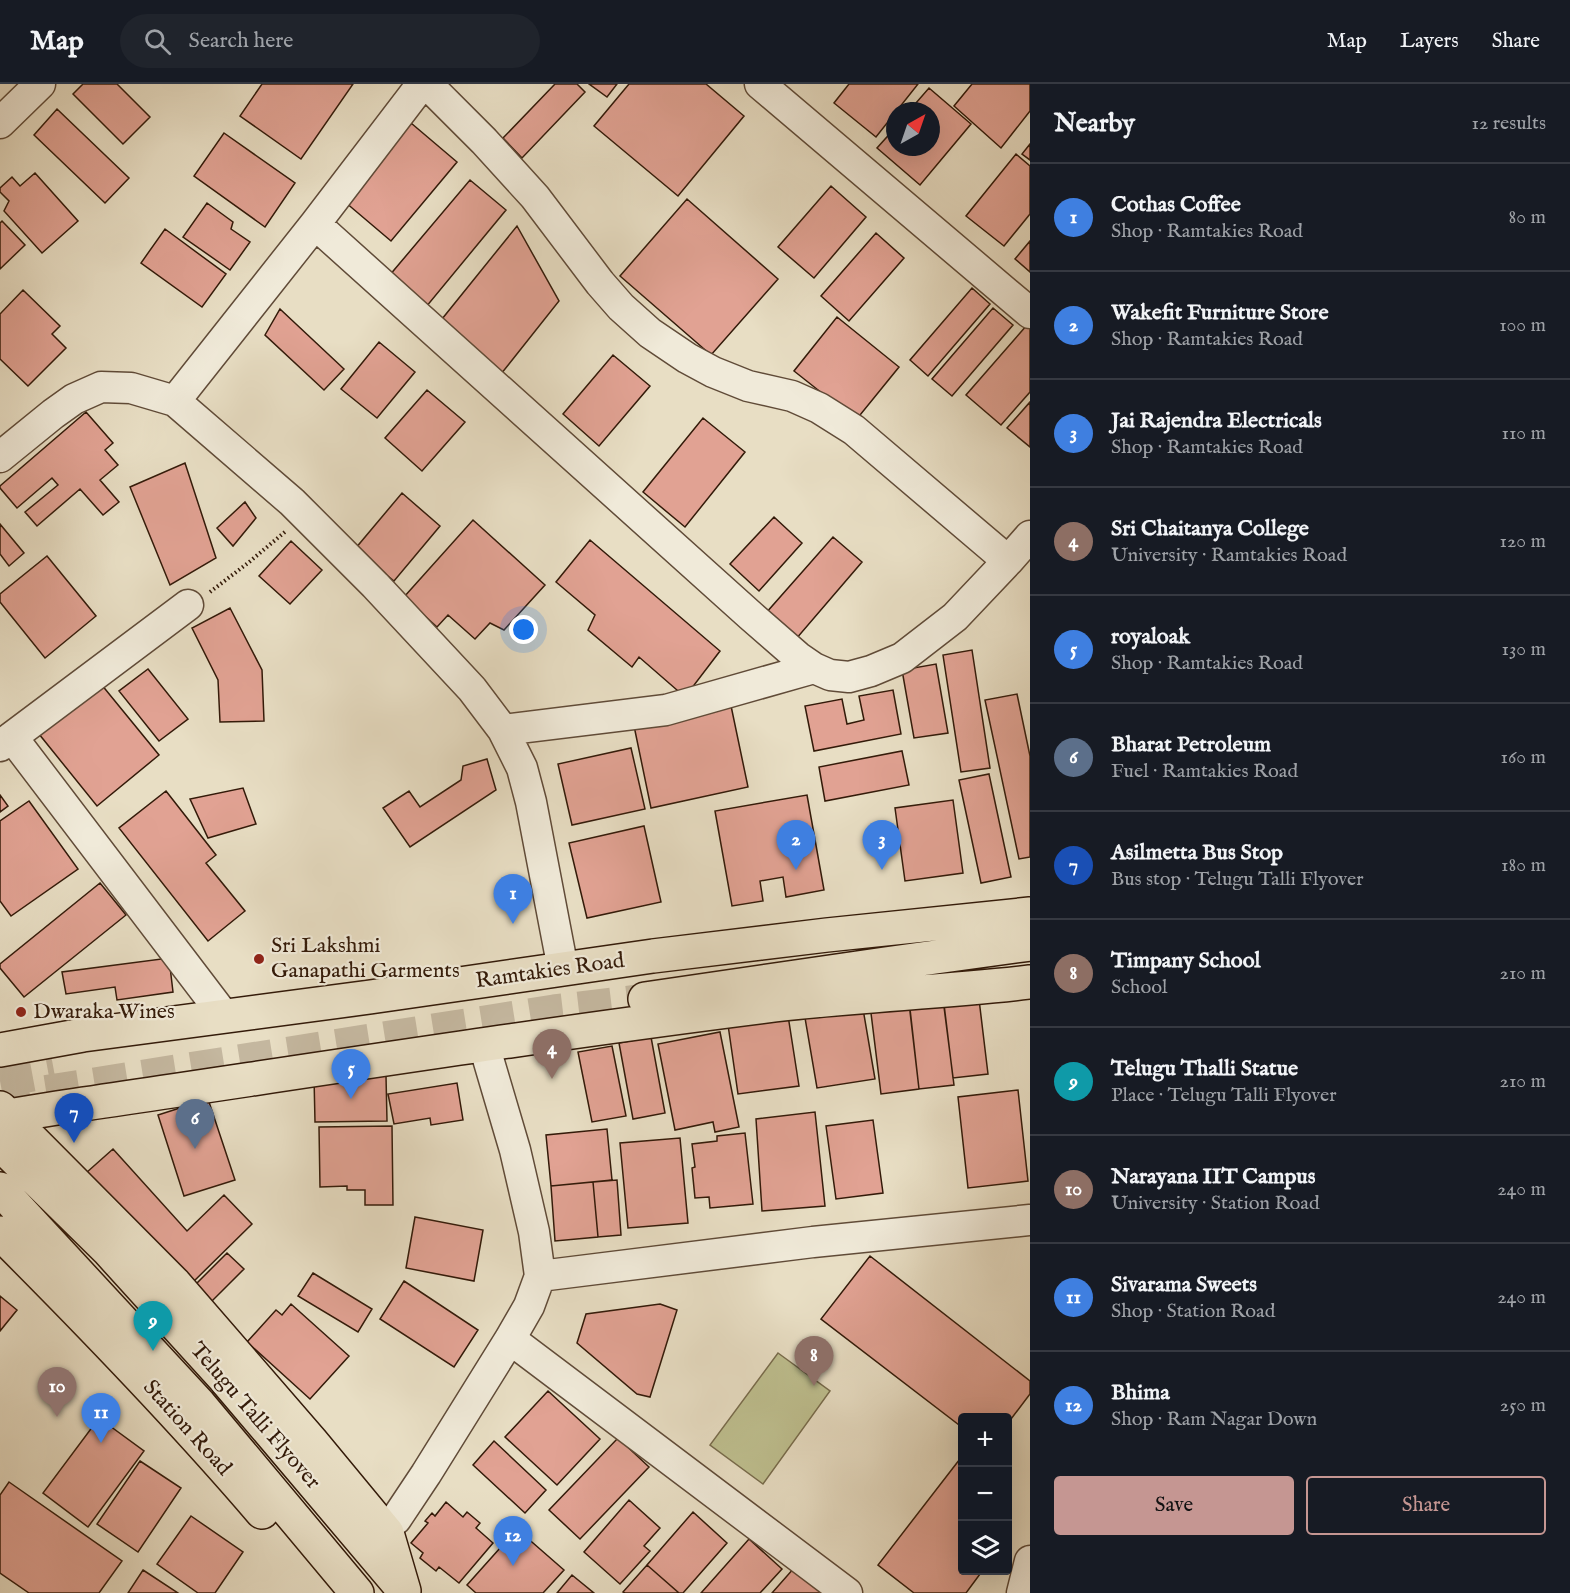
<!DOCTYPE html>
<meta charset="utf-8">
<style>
body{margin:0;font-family:"IM FELL English",serif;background:#20242c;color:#f1f3f6}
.controls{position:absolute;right:18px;bottom:18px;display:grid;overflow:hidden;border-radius:6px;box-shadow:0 6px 24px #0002}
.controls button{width:54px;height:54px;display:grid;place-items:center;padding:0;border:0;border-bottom:2px solid #363941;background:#171b24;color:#f1f3f6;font:30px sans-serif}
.compass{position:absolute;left:886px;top:18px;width:54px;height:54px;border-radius:50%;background:#171b24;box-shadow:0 6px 24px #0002;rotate:40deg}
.you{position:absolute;left:524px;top:546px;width:21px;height:21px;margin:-15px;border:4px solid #fff;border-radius:50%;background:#1a73e8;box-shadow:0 0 0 9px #1a73e833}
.badge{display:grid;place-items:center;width:39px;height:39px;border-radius:50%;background:#c59692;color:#fff;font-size:20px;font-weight:700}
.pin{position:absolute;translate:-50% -50px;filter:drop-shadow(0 2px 3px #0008)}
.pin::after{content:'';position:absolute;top:32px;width:21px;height:18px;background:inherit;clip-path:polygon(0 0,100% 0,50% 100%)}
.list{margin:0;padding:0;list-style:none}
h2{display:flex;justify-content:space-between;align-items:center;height:78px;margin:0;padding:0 24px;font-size:26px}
h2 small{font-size:20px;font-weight:400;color:#9ea1a6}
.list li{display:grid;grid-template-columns:39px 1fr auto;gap:18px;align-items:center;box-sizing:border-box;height:108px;padding:0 24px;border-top:2px solid #363941}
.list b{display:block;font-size:22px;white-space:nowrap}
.list p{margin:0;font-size:20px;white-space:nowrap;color:#9ea1a6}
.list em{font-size:20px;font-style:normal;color:#9ea1a6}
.actions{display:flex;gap:12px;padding:18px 24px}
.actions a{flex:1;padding:14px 0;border:2px solid #c59692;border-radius:6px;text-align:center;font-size:21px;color:#c59692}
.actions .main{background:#c59692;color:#111}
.icon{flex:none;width:33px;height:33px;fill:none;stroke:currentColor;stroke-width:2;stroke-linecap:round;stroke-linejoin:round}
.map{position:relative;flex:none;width:1030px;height:1509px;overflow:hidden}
header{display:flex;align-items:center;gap:36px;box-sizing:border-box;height:84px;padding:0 30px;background:#171b24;border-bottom:2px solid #363941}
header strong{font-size:28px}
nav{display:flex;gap:33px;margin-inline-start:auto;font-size:21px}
.search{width:420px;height:54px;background:#20242c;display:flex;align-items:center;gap:15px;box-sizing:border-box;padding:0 21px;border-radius:33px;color:#9ea1a6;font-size:22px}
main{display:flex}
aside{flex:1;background:#171b24}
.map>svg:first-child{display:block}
.green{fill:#bebf8f;stroke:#786c4c;stroke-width:1.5}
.building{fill:#e1a293;stroke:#331a09;stroke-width:1.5}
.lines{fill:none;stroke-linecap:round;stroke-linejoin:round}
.major-tunnel{stroke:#c4b79f;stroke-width:33;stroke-dasharray:33 16;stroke-linecap:butt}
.minor-casing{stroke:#604b38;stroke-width:33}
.major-casing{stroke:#331a09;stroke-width:36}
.path{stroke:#331a09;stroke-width:4;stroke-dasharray:1.5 3;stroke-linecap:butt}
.minor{stroke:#f0ead9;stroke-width:30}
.major{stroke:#e8dec4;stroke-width:33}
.poi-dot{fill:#8f2418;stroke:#f0ead9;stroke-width:2}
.labels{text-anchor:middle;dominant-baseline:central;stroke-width:4.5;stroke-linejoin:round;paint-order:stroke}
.poi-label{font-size:22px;fill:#331a09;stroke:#f0ead9;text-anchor:start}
.street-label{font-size:22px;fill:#331a09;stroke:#f0ead9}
</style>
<header>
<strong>Map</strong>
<div class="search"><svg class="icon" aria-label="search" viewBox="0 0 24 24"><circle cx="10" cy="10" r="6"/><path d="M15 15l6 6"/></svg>Search here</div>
<nav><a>Map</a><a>Layers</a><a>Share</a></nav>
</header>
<main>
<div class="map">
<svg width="1030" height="1509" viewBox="0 0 1030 1509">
<rect width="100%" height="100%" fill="#e8dec4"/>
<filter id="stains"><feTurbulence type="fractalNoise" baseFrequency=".00333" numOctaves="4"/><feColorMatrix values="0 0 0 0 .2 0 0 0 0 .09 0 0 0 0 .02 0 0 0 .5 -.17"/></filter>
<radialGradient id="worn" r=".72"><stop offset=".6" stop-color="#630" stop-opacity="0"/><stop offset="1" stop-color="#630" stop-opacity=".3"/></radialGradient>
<path class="green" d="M778,1269L830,1307L763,1400L710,1361Z"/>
<path class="building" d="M83,0H117L150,33L123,60L73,10Z
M262,0H353L301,75L240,32Z
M555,0H577L585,8L522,74L503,54Z
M589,0H617L607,13Z
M629,0H706L744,32L678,112L594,42Z
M849,0H918L876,53L834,19Z
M972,0H1030V27L1001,64L954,22Z
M929,4L971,40L920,101L877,64L895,44V63H931V27H909Z
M57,25L129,94L105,119L34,51Z
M411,39L457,78L391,157L345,118Z
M224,49L295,99L265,143L194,92Z
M1030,60V76L1022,70Z
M1016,70L1030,82V130L1004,162L966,132Z
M35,89L78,137L42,169L4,127L9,117L0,108V104L12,93L20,102Z
M470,96L506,126L426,223L389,192Z
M831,102L866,133L814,194L778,163Z
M687,115L778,195L711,271L620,192Z
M207,119L233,138L231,145L250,158L230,186L183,153Z
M2,137L25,161L0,185V139Z
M517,142L559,217L501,290L438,240Z
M165,145L226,190L202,223L141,179Z
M876,149L904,174L849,237L821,212Z
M1030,157V188L1015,175Z
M972,204L990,220L928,292L910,276Z
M23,206L60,242L52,250L66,264L28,302L0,275V230Z
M993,224L1013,241L952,312L932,295Z
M280,225L344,285L324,306L265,251Z
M837,233L899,283L856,336L794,287Z
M1027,241L1030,243V308L1001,341L966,311Z
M379,258L415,288L377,334L341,305Z
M613,271L650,302L599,362L563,330Z
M427,306L465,338L422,387L385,354Z
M1030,318V363L1007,344Z
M86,328L113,359L105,366L118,381L100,396L119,418L103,431L80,405L37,442L25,428L58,401L52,394L17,424L0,404V402Z
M703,334L745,368L685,443L643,408Z
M185,379L216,474L170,501L130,403Z
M402,409L440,442L394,497L355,465Z
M245,418L256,434L233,462L217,444Z
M774,433L802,459L759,507L730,480Z
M473,436L545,501L504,546L490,539L475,555L448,531L437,543L404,513Z
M0,440L24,469L9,482L0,470Z
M833,453L862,478L796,555L766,529Z
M590,456L720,567L685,613L639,573L632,583L588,546L595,531L556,498Z
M291,457L322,486L290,520L259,492Z
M47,472L96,532L45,574L0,518V510Z
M230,524L262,586L264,637L220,638L218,596L192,544Z
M972,566L990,684L961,688L943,571Z
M936,580L948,649L914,654L902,586Z
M148,585L188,635L159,657L119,607Z
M101,600L159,671L97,722L39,650Z
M893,606L901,650L814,667L805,622L842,615L847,640L864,636L859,612Z
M1017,610L1030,672V773L1019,775L985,616Z
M730,617L748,703L651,724L633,637Z
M631,664L645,725L572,741L558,680Z
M902,667L909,701L825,717L819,683Z
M487,675L496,706L410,763L383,724L409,707L420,723L461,696L463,682Z
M989,690L1011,793L981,799L959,696Z
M243,704L256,740L208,754L190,715Z
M166,707L216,771L206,779L245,827L208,857L119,744Z
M0,711L8,722L0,728Z
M807,711L824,806L786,813L783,793L760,797L763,817L732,822L715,727Z
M953,716L963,789L905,797L895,724Z
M29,717L78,785L11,832L0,817V737Z
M644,742L661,818L587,834L569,759Z
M100,799L126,831L24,913L0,884V880Z
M169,874L173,908L117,916L115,903L66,910L62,888Z
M978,907L988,990L953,994L943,912Z
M943,915L954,1001L919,1005L909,919Z
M909,916L919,1005L881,1010L870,921Z
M862,919L875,995L817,1004L804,928Z
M787,925L799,1002L738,1010L727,934Z
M720,948L739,1043L715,1048L713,1038L675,1046L658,960Z
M651,953L665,1029L633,1035L619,959Z
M612,962L626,1032L592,1038L578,968Z
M386,992L387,1037L315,1038L314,993Z
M457,999L463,1036L431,1041L430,1034L394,1040L388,1010Z
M1018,1006L1028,1097L968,1104L958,1013Z
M208,1015L235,1096L184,1112L158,1031Z
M815,1028L825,1122L762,1127L756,1035Z
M873,1036L883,1109L836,1115L826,1042Z
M392,1042L393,1121H365V1106H347V1102L320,1103L319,1043Z
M607,1045L612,1096L551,1102L546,1051Z
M745,1049L753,1120L710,1124L709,1113L695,1114L692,1084L695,1083L692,1060L717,1057V1052Z
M680,1054L688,1139L628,1144L620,1059Z
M113,1065L187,1147L224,1111L252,1140L189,1202L86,1089Z
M617,1096L621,1151L598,1153L593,1098Z
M593,1098L598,1153L555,1157L551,1102Z
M415,1133L483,1146L474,1197L406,1184Z
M227,1169L244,1185L212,1217L196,1200Z
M870,1172L1030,1297V1310L1008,1339V1334H963V1344L821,1235Z
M313,1189L372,1225L358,1248L298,1212Z
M404,1197L478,1246L454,1283L380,1235Z
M0,1212L17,1226L0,1247Z
M291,1220L349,1272L310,1315L247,1258L276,1226L282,1231Z
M660,1220L677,1226L650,1313L637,1310L577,1259L586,1230Z
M548,1307L600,1355L557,1401L505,1353Z
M99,1334L144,1367L88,1443L43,1409Z
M618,1354L649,1383L580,1455L549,1426Z
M494,1357L546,1406L525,1429L473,1381Z
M963,1371V1486H983L966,1509H914L878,1481Z
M140,1377L181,1404L138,1468L97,1440Z
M9,1398L122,1477L99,1509H29L0,1489V1411Z
M629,1416L660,1444L644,1462L650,1467L620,1500L584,1468Z
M446,1418L463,1433L467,1428L480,1439L476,1444L493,1459L459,1499L439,1483L436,1487L420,1474L423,1469L411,1459L428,1439L425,1437L432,1429L435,1432Z
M693,1428L727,1459L683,1509H679L647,1481Z
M191,1432L243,1468L215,1509H198L157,1480Z
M517,1445L564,1486L543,1509H476L467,1501Z
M749,1455L782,1485L760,1509H701Z
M647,1481L679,1509H625L623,1508Z
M794,1484L822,1509H772Z
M143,1486L178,1509H128Z
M572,1491L594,1509H557Z"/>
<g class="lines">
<path class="major-tunnel" d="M0,997L54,987
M0,1024L44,1008L554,927L638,917"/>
<g class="minor-casing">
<path id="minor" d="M427,0L484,57L535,113L600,199L621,223L650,249L687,274L713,288L748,302L792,312L819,324L854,346L1008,477L1030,452
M760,0L1030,229
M0,39L40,0
M315,140L751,532L798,573L814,584L830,591L849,593L871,587L902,574L955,533L1008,477
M175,317L292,418L375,501L472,605L503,646L522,684L531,718L563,885
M0,373L53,330L74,315L101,303L131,304L175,317L315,140L422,0
M503,646L666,626L814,584
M12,653L225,933
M0,662L188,521
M540,1192L813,1158L1030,1136
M510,1255L847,1509
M396,1435L426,1390L510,1255L529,1222L540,1192L534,1148L515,1066L484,961
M1022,1509L1030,1477"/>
</g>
<g class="major-casing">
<path id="major" d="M645,915L885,880L1030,860
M0,966L83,951L370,913L653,872L827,851L1030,830
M0,1024L175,1200L311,1357L387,1449L404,1507
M0,1036L8,1032L57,1024C296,989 535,951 775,921C859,911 945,908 1030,898
M0,1060L108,1166L226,1296L397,1498
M0,1105L199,1320L357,1509
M0,1149C90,1239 179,1331 262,1428"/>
</g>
<path class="path" d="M210,508L248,479L286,447"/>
<use href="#minor" class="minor"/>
<use href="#major" class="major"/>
</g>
<g class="poi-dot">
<circle cx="259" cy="875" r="6"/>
<circle cx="21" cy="928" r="6"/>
</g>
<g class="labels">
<g class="poi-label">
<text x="271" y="862">Sri Lakshmi<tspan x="271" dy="25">Ganapathi Garments</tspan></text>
<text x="33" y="928">Dwaraka Wines</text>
</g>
<g class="street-label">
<text transform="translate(550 887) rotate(-8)">Ramtakies Road</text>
<text transform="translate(255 1332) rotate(49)">Telugu Talli Flyover</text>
<text transform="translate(187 1344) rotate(48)">Station Road</text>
</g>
</g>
<rect width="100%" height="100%" filter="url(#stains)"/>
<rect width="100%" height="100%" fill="url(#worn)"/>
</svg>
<div class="controls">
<button>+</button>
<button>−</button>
<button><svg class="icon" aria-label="layers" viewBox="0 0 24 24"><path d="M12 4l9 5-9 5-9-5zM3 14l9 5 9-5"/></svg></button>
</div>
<svg class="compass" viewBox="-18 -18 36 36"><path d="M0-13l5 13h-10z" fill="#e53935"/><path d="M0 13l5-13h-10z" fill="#9ea1a6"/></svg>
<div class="you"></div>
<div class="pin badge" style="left:513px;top:840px;background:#3f7fe0">1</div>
<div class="pin badge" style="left:796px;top:786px;background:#3f7fe0">2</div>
<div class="pin badge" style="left:882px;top:786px;background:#3f7fe0">3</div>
<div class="pin badge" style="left:552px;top:995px;background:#8d6e63">4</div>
<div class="pin badge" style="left:351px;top:1015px;background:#3f7fe0">5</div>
<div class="pin badge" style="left:195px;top:1065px;background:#5c6f8a">6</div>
<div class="pin badge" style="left:74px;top:1059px;background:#1a4fb4">7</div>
<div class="pin badge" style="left:814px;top:1302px;background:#8d6e63">8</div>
<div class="pin badge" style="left:153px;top:1267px;background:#0f9aa8">9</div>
<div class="pin badge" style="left:57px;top:1333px;background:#8d6e63">10</div>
<div class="pin badge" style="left:101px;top:1359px;background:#3f7fe0">11</div>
<div class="pin badge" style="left:513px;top:1482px;background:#3f7fe0">12</div>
</div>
<aside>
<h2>Nearby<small>12 results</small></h2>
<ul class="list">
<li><span class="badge" style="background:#3f7fe0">1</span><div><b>Cothas Coffee</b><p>Shop · Ramtakies Road</p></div><em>80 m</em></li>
<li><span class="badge" style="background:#3f7fe0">2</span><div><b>Wakefit Furniture Store</b><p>Shop · Ramtakies Road</p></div><em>100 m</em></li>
<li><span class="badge" style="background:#3f7fe0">3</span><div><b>Jai Rajendra Electricals</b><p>Shop · Ramtakies Road</p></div><em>110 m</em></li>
<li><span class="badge" style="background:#8d6e63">4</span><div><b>Sri Chaitanya College</b><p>University · Ramtakies Road</p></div><em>120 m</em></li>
<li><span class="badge" style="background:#3f7fe0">5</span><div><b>royaloak</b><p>Shop · Ramtakies Road</p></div><em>130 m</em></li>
<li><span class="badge" style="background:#5c6f8a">6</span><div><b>Bharat Petroleum</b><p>Fuel · Ramtakies Road</p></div><em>160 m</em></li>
<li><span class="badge" style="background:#1a4fb4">7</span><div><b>Asilmetta Bus Stop</b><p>Bus stop · Telugu Talli Flyover</p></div><em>180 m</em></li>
<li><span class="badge" style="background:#8d6e63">8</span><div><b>Timpany School</b><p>School</p></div><em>210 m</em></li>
<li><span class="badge" style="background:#0f9aa8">9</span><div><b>Telugu Thalli Statue</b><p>Place · Telugu Talli Flyover</p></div><em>210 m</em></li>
<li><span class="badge" style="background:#8d6e63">10</span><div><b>Narayana IIT Campus</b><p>University · Station Road</p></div><em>240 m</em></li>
<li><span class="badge" style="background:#3f7fe0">11</span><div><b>Sivarama Sweets</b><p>Shop · Station Road</p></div><em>240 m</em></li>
<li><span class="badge" style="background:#3f7fe0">12</span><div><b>Bhima</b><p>Shop · Ram Nagar Down</p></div><em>250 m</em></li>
</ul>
<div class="actions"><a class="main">Save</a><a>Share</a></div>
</aside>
</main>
